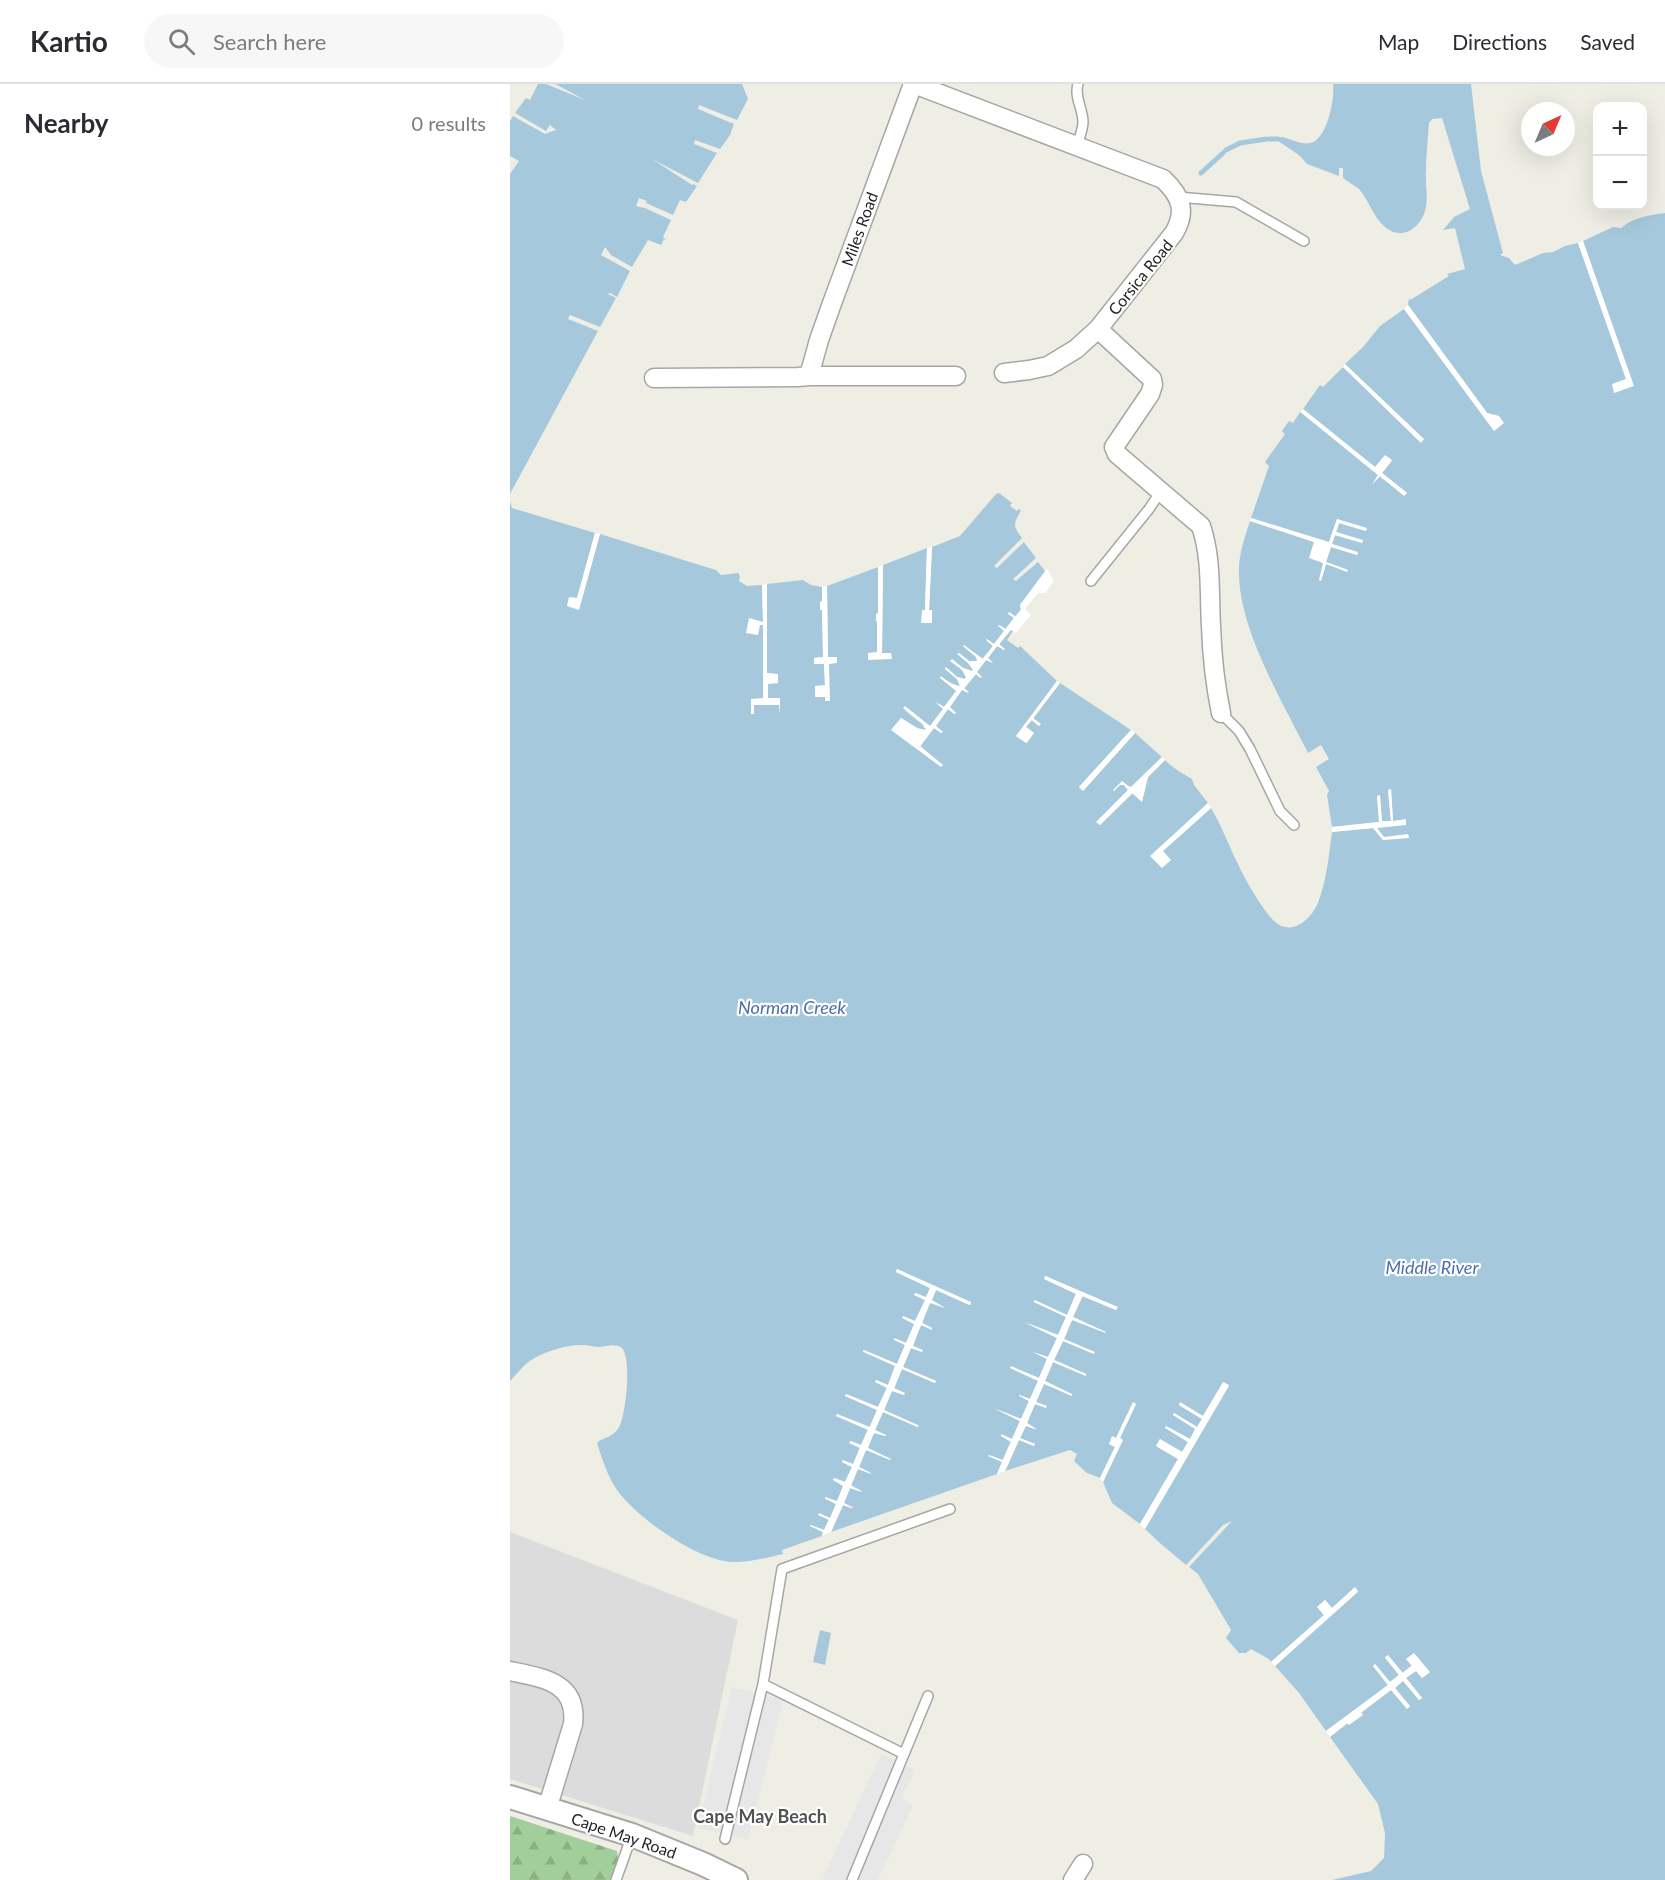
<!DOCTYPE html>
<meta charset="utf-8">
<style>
body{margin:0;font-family:Lato,sans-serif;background:#f7f7f7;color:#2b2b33}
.controls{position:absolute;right:18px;top:18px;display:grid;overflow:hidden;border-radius:12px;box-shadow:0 6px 24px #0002}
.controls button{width:54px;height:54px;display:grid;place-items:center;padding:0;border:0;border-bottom:2px solid #e1e1e2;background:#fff;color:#2b2b33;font:30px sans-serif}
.compass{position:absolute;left:1011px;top:18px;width:54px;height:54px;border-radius:50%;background:#fff;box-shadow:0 6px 24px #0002;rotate:44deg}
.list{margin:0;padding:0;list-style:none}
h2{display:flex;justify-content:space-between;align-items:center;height:78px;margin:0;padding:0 24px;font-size:26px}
h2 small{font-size:20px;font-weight:400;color:#7c7c81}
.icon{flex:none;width:33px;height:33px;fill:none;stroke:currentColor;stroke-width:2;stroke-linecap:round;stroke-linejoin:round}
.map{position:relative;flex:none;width:1155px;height:1796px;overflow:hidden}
header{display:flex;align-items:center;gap:36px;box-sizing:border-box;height:84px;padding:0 30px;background:#fff;border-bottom:2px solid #e1e1e2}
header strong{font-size:28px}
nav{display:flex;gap:33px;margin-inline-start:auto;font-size:21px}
.search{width:420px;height:54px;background:#f7f7f7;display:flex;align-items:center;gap:15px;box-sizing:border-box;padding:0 21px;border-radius:33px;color:#7c7c81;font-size:22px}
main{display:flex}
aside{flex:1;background:#fff}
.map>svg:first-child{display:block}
.residential{fill:#dddcdc}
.forest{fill:url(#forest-firs)}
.parking{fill:#e7e7e7}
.water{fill:#a6c8dc}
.pier{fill:#fff}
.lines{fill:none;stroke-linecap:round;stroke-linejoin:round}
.stream{stroke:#a6c8dc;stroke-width:5}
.service-casing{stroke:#a6a6a6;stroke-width:12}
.minor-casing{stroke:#a6a6a6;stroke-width:21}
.tertiary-casing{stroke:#a6a6a6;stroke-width:26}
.service{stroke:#fff;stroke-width:9}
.minor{stroke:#fff;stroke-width:18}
.tertiary{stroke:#fff;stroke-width:22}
.labels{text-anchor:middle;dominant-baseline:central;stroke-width:4.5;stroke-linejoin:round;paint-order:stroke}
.street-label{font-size:16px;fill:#1f1f1f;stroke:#fff}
.water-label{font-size:18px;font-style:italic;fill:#4c6ead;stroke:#fff}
.neighbourhood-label{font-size:18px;font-weight:bold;fill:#525252;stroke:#fff}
</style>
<header>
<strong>Kartio</strong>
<div class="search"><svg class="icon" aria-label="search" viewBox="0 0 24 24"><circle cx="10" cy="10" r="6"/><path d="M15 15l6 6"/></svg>Search here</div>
<nav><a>Map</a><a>Directions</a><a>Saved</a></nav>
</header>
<main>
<aside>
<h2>Nearby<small>0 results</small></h2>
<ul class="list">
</ul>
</aside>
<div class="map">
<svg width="1155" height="1796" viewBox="0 0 1155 1796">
<defs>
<pattern id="forest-firs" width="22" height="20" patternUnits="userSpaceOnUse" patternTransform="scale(1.5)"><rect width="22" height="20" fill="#a1ce9a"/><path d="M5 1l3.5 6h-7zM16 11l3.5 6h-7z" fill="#8ab084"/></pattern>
</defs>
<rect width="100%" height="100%" fill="#efeee5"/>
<path class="residential" d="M0,1448L228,1536L183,1752L0,1695Z"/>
<path class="forest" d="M0,1732L107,1767L109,1783L104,1796H0Z"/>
<path class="parking" d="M222,1603L273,1616L238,1756L188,1744Z
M371,1670L405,1686L392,1714L403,1722L368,1796H312Z"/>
<path class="water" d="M28,0H36L75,16L45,0H232L238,15L227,36L189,21L188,25L224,40L220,51L210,65L185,56L184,60L207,69L188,99L142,75L182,101L183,100L187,102L176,118L170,116L163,131L136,119L137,117L129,114L126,122L135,124L161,136L153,153L157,156L154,155L151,161L138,156L122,183L101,171L95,163L91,171L120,187L107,213L100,209L98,210L106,214L90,243L60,231L58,235L88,247L0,410V90L9,77L0,72V37L3,32L35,50L46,46L40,41L36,47L5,29L16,14L20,16Z
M823,0H961L971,87L993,169L990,171L999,174L1005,181L1033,169L1043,168L1055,162L1068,159L1116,295L1105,309L1123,301L1073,157L1103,143L1111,144C1124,133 1139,131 1155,129V1796H822L861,1787L874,1774L875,1749L868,1720L820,1653L881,1606L897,1624L899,1622L884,1604L893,1596L909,1616L912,1614L896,1594L906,1586L912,1594L920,1588L902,1581L892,1589L878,1572L875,1574L889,1591L880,1598L865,1580L863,1582L878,1601L816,1647L789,1609L765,1582L848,1508L845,1504L822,1524L815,1516L807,1523L814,1531L761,1578L759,1575L741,1565L736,1569H729L716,1554L721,1546L688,1490L679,1483L722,1437L713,1441L676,1481L651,1460L635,1445L719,1302L714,1298L693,1332L670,1319L669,1321L692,1335L687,1343L664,1329L663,1331L686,1345L680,1355L656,1342V1344L678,1358L672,1368L650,1355L646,1362L668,1375L630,1440L602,1419L593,1398L612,1356L610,1354L626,1320L623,1319L606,1354L599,1360L605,1363L590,1394L577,1389L564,1377L567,1370L560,1366L495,1387L509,1356L524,1362L525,1360L510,1354L516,1341L527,1345L517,1339L525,1320L536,1323L526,1318L534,1299L562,1311L535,1297L543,1278L576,1292V1290L544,1276L553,1257L584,1270V1268L554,1255L562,1236L596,1249L563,1233L573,1212L606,1226L607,1224L536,1192L534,1195L566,1209L557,1231L525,1216L524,1218L556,1233L548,1251L515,1239L547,1254L538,1273L523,1268L537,1275L529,1294L500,1283L528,1297L520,1315L509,1311L519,1317L511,1335L484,1325L510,1337L502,1355L492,1351L491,1352L501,1357L492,1377L478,1372L492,1378L487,1390L321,1448L333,1421L343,1424V1423L334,1419L340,1404L351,1408L352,1407L341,1402L348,1385L361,1389L349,1383L356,1366L381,1375L357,1364L364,1349L375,1352L376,1351L365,1346L373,1328L407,1343L408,1341L374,1326L382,1307L394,1311V1309L384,1305L392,1285L425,1299L426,1297L393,1283L401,1264L412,1268V1266L402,1262L411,1241L422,1245V1244L412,1239L420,1218L435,1224L421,1216L426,1206L459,1221L461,1219L387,1185L386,1188L420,1204L416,1214L406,1209L404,1211L415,1216L405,1238L393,1233V1234L405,1239L396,1259L384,1254L395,1261L387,1280L353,1266V1268L385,1282L378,1301L366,1296L365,1298L377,1303L368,1323L336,1310L335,1312L367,1326L359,1344L327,1330L326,1332L358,1345L351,1361L341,1357L340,1359L350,1363L343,1381L333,1376L332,1378L342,1383L335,1398L324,1394L323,1396L334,1401L327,1418L316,1413L315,1415L326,1420L320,1434L309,1430L319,1435L314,1446L301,1441L300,1442L313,1448L312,1452L272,1466L273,1470C256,1474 240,1478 223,1478C188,1477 127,1434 107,1406C98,1393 92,1375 87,1359L89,1357C95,1354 104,1351 108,1345C116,1334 122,1275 112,1264C106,1259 97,1262 90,1263C84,1263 78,1261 72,1261C57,1261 36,1267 23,1275C14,1280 7,1290 0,1297V417L2,424L85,449L67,515L57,522L69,525L90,450L196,483L206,486L211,491L228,489L230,492L229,497L237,502L252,501L253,538H251L250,541H253V614L244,621H269V630L270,614H258V599H268V590H257V500L293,496L301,501L312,503L313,573L304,574L314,580L315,602H305V613H315L319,579H327V573H318L317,502L368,483V530H366V536L367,537V569L358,575H381L372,569L373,481L417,464L415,526L411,538L422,539V526H419L422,463L450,452L486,410L489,409L502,419L500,422L507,427L509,425L511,426C504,440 502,441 512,454L484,482L487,484L514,458L526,474L503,495L506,497L528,478L535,487L510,521L511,525L495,545L489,542L494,547L484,560L478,556L477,557L483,562L472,575L454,563L466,573L468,577H459L449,569L448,570L458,579L463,586L462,587L453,584L442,576H441L452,586L456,593L455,595L447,593L436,584L435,585L447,595L450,602L449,603L430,593L447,607L434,623L426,619L433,625L420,642L393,625L412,640L416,646L415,647L407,644L391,634L382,646L433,681L410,663L424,644L431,649L432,647L425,642L438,625L444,630L446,629L439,623L452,606L459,610L454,605L466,590L470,594L467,588L476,576L483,579L478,574L487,562L494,565L489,561L501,545L503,547L497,556L508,564L510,562L547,597L506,652L517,659L524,649L516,643L521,636L529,642L530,641L523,635L550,599L621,646L569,703L573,707L625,649L652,673L621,703L618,702L612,697L611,701H614L618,706L587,738L590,741L623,709L632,717L638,693L655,676C664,685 672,689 682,695L684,701L698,719L641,773L653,767L701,724C712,742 719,763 729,782C735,796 753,826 764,837C782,854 803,834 809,816C817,794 819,770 822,748L863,744L873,756L899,753L898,751L874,754L866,743L883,737L881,705L878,706L881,737L872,738L870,712H867L869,738L822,743L817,711L819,707L806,683L819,675L811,661L798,669C773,619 730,547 729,491C728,473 734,455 740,437L804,458L814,481L809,496H811L816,480L837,487L838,486L816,478L821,463L847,471L848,469L822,460L825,451L852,459L853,457L826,448L829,439L856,447L827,435L819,459L741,434L759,382L755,378L775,350L772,347L779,337L783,339L790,328L868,391L862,401L869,392L894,411L896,408L872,389L882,377L865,383L793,325L810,301L813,303L833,283L911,358L913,355L835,280L853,263L870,242L894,225L984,346L989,332L978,330L898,221L899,214L900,216L939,192L937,190L955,185L945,144L933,146L944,133L960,125L932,34L922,35L919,39C918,55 916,70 916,86C915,98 918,112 916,123C912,143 893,158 875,143C863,133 859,116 849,105C844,101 838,98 833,94V84H829V92L797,80L789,71L768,57V54L772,53C780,55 792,61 800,59C817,56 825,15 823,0Z
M310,1546L321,1549L315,1581L303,1578Z"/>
<path class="pier" d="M1073,157L1124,302L1104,309L1102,300L1116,295L1068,159Z
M898,221L977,329L989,332L994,339L984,347L894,225Z
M835,280L914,355L911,359L833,283Z
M793,325L865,383L875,371L882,376L872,389L897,409L894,412L870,392L862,401L868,391L791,328Z
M741,434L819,458L827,435L857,444L856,447L829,439L826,448L853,456L852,459L825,451L822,460L848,468L847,471L821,463L816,478L838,486L837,488L816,480L811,497L809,496L813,479L799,474L804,458L740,437Z
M85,449L90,450L69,526L57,522L59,513L67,514Z
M422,463L419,526H422V539H411L412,526H415L417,464Z
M373,481L372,569H381L382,575L358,576V569L367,568V537H366V530L368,529V483Z
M537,485L544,497L535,509H528L515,525L521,531L506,549L501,546L489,560L495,565L494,566L487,562L478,574L483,579L476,576L467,588L472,593L471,594L466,590L454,604L460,609L452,606L440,623L446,629L445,630L438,625L426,642L433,648L431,649L424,644L410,662L433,681L431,683L381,646L391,634L407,644L416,646L412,639L393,624L395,622L420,642L433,625L426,618L434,623L446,607L430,594L431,592L441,600L450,602L447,595L435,585L436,583L447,593L455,595L456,593L452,586L440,577L442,575L453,584L462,587L463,586L458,579L447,570L449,569L459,577H467L466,573L453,562L454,561L473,575L483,562L476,556L477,555L484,560L494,547L488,542L489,541L496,545L504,534L498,530L499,528L506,533L511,526L510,521Z
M257,500V589L268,590V599L258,600V614H270V630L269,621H244V630H241V615L253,614V541H250L248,551L236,549L239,534L253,538L252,501Z
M317,502L318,573H327V579L319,580L320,617H315V613H305V602L315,601L314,580H304V574L313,573L312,526H310V518L312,517V503Z
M547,597L550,599L523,634L531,640L529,642L522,636L516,643L524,649L516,659L506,652Z
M621,646L625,649L573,707L569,703Z
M652,673L655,676L638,693L632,718L622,709L590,741L586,738L618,706L614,701H610L604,707L603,706L612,697L618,702L621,703Z
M881,705L883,737L896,735V741L867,744L874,753L898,750L899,754L873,756L863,744L822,748V743L869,738L867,712L870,711L872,737H881L878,706Z
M698,719L701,724L653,767L661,776L652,784L640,772Z
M387,1185L461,1218L460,1221L426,1206L422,1216L435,1224L420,1219L412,1239L422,1244V1246L411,1241L403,1262L413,1266L412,1268L401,1264L393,1283L426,1297L425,1299L392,1285L384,1304L395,1309L394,1311L382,1307L374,1326L409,1342L408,1343L373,1328L365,1346L376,1351V1352L364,1349L358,1364L381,1375L380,1376L356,1366L349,1383L361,1389V1390L348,1385L341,1401L352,1408L340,1404L334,1419L343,1425L333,1421L321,1448L312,1452L313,1448L300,1442V1441L314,1446L319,1436L308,1431L309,1429L320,1434L326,1420L315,1414V1413L327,1417L333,1402L323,1396L324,1394L335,1398L342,1383L332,1378L333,1376L343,1380L350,1364L339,1359L340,1357L351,1361L358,1346L326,1332L327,1330L360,1343L367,1326L335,1312L336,1310L368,1323L377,1304L365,1298L366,1296L378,1301L385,1282L353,1267L354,1266L387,1280L395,1261L384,1256V1254L396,1259L404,1240L392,1234L393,1232L405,1237L415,1216L404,1211L405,1209L416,1213L420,1204L386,1188Z
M535,1192L608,1223L606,1226L572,1212L563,1233L596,1248V1249L562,1236L554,1255L585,1268L584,1270L553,1257L544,1276L576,1290V1292L543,1278L535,1297L562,1310V1312L534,1300L526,1318L537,1322L536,1324L525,1320L517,1339L527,1346L516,1342L510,1354L525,1360L524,1362L509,1356L495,1387L487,1390L492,1378L478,1372L479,1371L493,1376L501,1358L491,1352V1350L502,1355L510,1337L484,1324L511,1335L519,1317L509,1312V1311L520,1315L528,1297L500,1284L501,1282L529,1294L537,1275L523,1268L538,1273L547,1254L515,1238L548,1251L556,1233L524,1218V1216L557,1231L566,1210L534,1195Z
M713,1298L719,1301L635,1445L630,1440L668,1375L646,1362L650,1355L672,1368L678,1358L655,1344L656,1342L680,1355L685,1345L663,1331L664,1329L687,1343L692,1335L669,1321L670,1318L693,1332Z
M623,1318L626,1320L610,1354L613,1356L593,1398L590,1394L605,1363L599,1360L602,1352L606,1354Z
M845,1503L848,1507L765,1582L761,1578L814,1531L807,1523L815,1516L822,1524Z
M904,1569L920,1588L912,1594L906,1587L896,1594L912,1614L909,1616L893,1597L885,1604L900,1622L897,1625L881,1606L851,1628L853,1631L839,1641L837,1639L820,1653L816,1647L878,1601L863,1582L865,1580L880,1598L889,1591L875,1573L878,1571L893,1589L902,1582L896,1575Z"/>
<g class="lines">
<path class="stream" d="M760,55H768
M716,66L730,59L757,55
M691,89L713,69"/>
<g class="service-casing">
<path id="service" d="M567,62C569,55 573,45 573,38C573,25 564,13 568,0
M668,113L726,118L794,157
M581,497L639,425L651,407
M711,629L729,647L740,665L770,727L784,741
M253,1600L394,1670
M215,1755L253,1600L272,1485L440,1425
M106,1796L122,1751
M342,1796L418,1612"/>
</g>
<g class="minor-casing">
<path id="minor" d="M404,0L653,95C671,112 677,127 664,149L588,245L566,265L538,282L519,286L494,289
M588,245L642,295L643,301L640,310L604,363L607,370L691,442C702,475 699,508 701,542C702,572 705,600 711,629
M299,292L309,256L321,222L403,0
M144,294L288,293L299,292H446
M0,1587C33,1594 68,1598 63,1640L37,1725
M563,1796L573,1780"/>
</g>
<g class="tertiary-casing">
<path id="tertiary" d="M0,1713L122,1751L193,1780L226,1796"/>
</g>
<use href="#service" class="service"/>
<use href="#minor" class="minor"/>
<use href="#tertiary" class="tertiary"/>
</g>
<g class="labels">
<g class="street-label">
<text transform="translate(349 145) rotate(-70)">Miles Road</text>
<text transform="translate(630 193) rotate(-51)">Corsica Road</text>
<text transform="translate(114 1751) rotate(19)">Cape May Road</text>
</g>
<g class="water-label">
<text x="282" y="923">Norman Creek</text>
<text x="922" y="1183">Middle River</text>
</g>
<g class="neighbourhood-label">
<text x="250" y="1732">Cape May Beach</text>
</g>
</g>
</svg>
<div class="controls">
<button>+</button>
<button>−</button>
</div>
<svg class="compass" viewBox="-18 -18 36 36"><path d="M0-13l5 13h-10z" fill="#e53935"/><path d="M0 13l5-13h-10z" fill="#7c7c81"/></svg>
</div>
</main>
